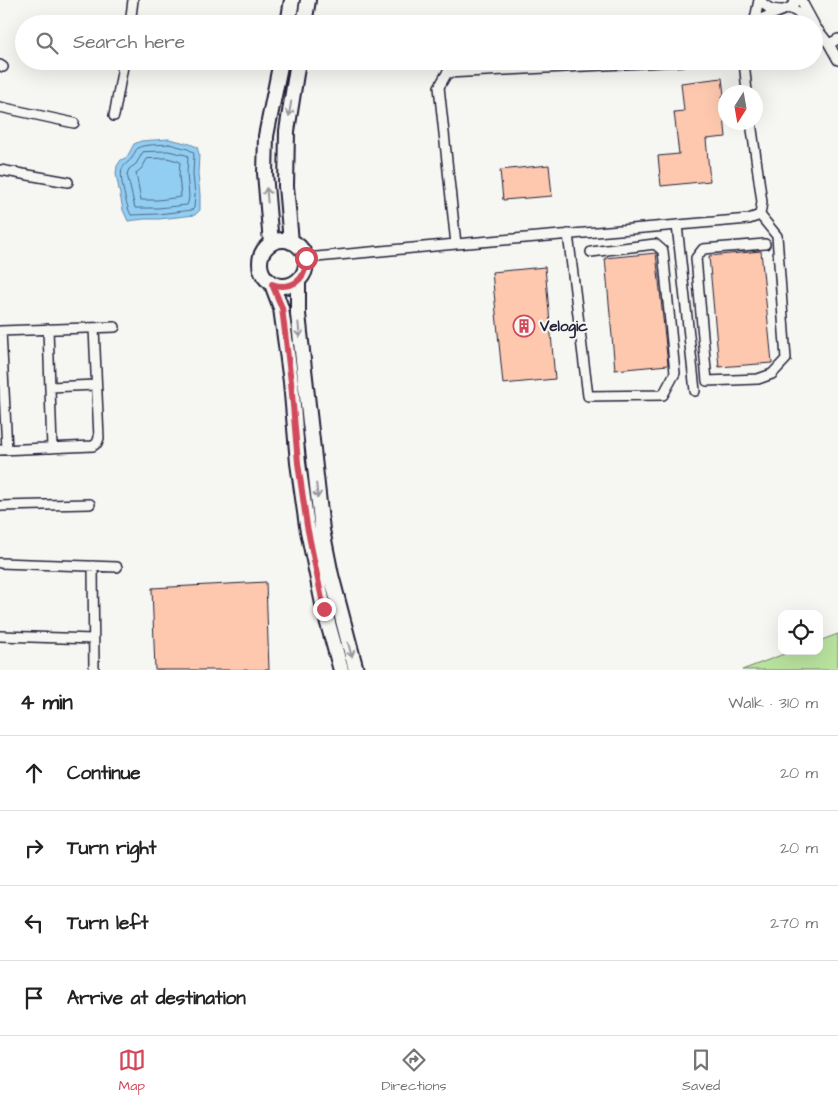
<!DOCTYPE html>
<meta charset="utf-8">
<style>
body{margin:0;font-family:"Architects Daughter",sans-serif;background:#f6f6f6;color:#222}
.controls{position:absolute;right:15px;bottom:15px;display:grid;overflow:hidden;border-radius:10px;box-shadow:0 5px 20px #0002}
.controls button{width:45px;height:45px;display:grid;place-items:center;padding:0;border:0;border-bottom:1px solid #e0e0e0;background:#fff;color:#222;font:25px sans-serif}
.compass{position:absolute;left:718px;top:85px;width:45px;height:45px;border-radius:50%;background:#fff;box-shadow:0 5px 20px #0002;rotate:191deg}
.stop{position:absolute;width:15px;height:15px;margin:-11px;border:4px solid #d1495b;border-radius:50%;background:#fff}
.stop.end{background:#d1495b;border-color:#fff;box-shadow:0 1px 5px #0008}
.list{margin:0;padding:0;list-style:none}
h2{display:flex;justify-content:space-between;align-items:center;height:65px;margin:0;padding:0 20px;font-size:21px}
h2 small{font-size:16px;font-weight:400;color:#767676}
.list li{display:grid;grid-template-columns:32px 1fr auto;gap:15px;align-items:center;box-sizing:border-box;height:75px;padding:0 20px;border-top:1px solid #e0e0e0}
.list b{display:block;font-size:19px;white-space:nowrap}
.list em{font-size:16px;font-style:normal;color:#767676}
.icon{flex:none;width:28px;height:28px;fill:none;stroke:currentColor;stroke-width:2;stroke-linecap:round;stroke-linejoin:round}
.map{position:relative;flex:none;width:838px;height:670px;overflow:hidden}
.search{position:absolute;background:#fff;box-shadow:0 5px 20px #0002;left:15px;right:15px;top:15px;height:55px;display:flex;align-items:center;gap:12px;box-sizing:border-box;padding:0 18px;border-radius:28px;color:#767676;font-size:19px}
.sheet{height:365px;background:#fff}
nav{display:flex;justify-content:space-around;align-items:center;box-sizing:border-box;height:70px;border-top:1px solid #e0e0e0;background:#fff;font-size:14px;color:#767676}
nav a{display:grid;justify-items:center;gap:2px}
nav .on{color:#d1495b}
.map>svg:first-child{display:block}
.green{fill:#b9e29e;stroke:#6e826c}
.water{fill:#92cef2;stroke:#6589a9}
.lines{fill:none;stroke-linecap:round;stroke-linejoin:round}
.shore{stroke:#4f6784;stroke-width:1}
.building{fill:#fdc8ae;stroke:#22223b}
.street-casing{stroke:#22223b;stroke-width:12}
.secondary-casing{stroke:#22223b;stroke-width:18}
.street{stroke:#f6f6f2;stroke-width:9}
.secondary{stroke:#f6f6f2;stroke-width:14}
.oneway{stroke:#9797a0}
.route{stroke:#d1495b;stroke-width:6}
.labels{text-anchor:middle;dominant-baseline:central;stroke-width:4;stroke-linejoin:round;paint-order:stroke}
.poi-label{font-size:15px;font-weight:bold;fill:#22223b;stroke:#f6f6f2;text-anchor:start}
</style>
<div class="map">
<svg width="838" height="670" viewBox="0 0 838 670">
<rect width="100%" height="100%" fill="#f6f6f2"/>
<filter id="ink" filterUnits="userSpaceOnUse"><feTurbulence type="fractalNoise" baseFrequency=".02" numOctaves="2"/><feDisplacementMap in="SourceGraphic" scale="10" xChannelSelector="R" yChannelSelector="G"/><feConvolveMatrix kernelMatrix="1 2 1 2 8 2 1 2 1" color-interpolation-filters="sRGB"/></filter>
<g filter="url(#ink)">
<path class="green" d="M838,634V670H742L792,651H819V641Z"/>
<path class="water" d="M169,139L190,144L197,147L199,154L198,174L200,195V210L195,215L159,219H144L128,221L123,210L116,174L117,166L121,160L127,157L134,144L141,141Z"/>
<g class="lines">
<path class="shore" d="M169,144L188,149L193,152L194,155L193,174L195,195L194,208L192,210L158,214L131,215C127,208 119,177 122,169C124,164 129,162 132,158C134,155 135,150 138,148C142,144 163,145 169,144Z
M168,151L186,155L188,156L187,174L189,196L188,203L187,205L158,208H135L127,174L129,169L136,164L143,152Z
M167,158L178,161L180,162L179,175L181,197L158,200H141L136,173L142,168L147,159Z"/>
</g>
<path class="building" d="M722,78L724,95L722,96L726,137L706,139L710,181L661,186L658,156L679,154L674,112L684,111L681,83Z
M549,165L552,196L503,200L500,170Z
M761,251L772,363L719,367L709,256Z
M656,253L668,365L615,370L605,258Z
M545,267L555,379L503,384L492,272Z
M266,582L269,670H155L152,588Z"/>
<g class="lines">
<g class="street-casing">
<path id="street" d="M760,0C766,8 772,10 782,10
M801,0L814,24
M789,8L810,19
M755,21L789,8L793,5L796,0
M130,24L133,0
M754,24L759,0
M814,25L829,44L838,39
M829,44L838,60
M744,61L747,92
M0,65L3,67
M0,107L74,123
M114,116L124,61
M751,122L762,202L760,215L777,236L786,359L772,374L758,379L707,381L696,258L703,249L765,244
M0,170L68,182
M677,225L695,391
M568,234L588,396L663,395L675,373L663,251L655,244L591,252
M456,244L439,87L447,73L683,61
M306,258L456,244L749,219L760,215
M48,329L52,448
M0,331L115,327
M1,331L7,450
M50,387L96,385
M0,450L93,446L97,443L99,438L94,328
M0,506L90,504
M0,563L117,567
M93,566L94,670
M0,636L93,639"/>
</g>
<g class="secondary-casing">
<path id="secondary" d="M288,24L292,0
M304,24L308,0
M260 263a23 23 0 1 1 46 0a23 23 0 1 1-46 0Z
M291,242L286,186L287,131L298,61
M271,243L265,173L266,136L281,61
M298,281V314L301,342L322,530L331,575L356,670
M272,284L281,308L291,382L298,463L307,526L324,609L341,670"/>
</g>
<use href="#street" class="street"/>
<use href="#secondary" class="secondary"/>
</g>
<defs><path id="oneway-shaft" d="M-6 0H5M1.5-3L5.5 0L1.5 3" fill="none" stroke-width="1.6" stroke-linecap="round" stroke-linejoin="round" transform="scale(1.25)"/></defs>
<g class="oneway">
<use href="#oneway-shaft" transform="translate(290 109) rotate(99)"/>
<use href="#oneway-shaft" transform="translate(267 195) rotate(-95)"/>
<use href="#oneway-shaft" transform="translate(299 330) rotate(85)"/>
<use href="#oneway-shaft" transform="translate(317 491) rotate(84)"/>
<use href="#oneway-shaft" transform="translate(350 650) rotate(75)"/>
</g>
</g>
<g class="lines" filter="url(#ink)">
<path class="route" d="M306,258C306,262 306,267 305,270C300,285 285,289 272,284L282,308L291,382L298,463L307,526L324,609"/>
</g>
<defs>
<g id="building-ring" transform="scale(1.125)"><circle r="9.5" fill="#f6f6f2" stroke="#d1495b" stroke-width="1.5"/><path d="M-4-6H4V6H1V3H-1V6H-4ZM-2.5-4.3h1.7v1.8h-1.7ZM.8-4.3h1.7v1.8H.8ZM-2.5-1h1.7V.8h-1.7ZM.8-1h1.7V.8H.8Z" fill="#d1495b"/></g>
</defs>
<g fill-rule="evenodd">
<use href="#building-ring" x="524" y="326"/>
</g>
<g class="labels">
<g class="poi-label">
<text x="540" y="326">Velogic</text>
</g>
</g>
</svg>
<div class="controls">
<button><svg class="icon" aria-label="locate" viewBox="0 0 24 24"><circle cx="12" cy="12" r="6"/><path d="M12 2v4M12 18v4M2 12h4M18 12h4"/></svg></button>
</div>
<svg class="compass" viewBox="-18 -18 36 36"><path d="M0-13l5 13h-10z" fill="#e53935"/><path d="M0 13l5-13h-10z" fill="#767676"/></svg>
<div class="stop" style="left:306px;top:258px"></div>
<div class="stop end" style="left:324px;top:609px"></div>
<div class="search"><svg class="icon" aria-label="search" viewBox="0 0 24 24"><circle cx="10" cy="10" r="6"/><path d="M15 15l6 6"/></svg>Search here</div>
</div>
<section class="sheet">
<h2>4 min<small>Walk · 310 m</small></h2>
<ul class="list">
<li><svg class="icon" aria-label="ahead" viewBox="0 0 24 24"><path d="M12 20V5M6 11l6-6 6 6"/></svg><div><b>Continue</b></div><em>20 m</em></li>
<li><svg class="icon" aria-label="right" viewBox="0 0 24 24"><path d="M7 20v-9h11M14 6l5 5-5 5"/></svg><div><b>Turn right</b></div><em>20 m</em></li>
<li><svg class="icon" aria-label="left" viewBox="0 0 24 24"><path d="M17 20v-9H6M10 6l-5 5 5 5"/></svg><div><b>Turn left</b></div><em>270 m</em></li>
<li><svg class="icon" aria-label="arrive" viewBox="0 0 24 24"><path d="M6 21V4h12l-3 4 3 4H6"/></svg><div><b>Arrive at destination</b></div></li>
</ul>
</section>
<nav>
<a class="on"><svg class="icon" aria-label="map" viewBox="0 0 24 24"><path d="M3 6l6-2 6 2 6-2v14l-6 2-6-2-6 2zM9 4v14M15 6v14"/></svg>Map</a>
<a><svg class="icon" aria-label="directions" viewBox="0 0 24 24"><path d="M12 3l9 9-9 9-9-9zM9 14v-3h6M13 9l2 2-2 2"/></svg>Directions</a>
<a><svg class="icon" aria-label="saved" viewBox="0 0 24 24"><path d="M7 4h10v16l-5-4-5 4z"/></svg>Saved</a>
</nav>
